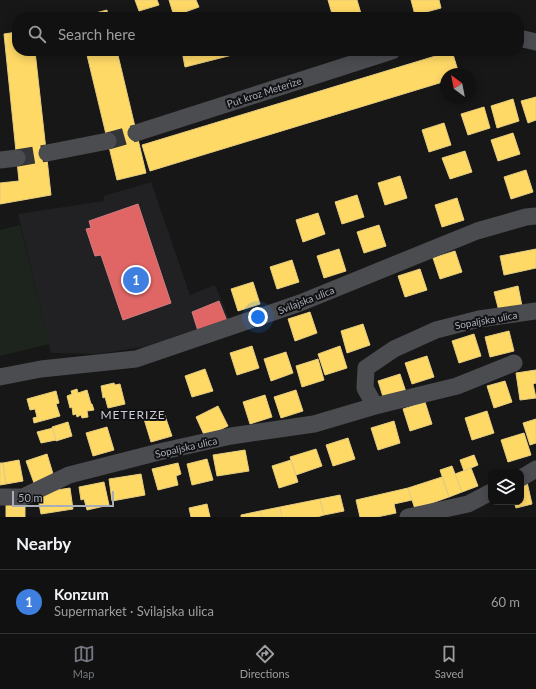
<!DOCTYPE html>
<meta charset="utf-8">
<style>
body{margin:0;font-family:Lato,sans-serif;background:#1e1f1f;color:#f1f3f6}
.controls{position:absolute;right:12px;bottom:12px;display:grid;overflow:hidden;border-radius:8px;box-shadow:0 2px 10px #0003}
.controls button{width:36px;height:36px;display:grid;place-items:center;padding:0;border:0;border-bottom:1px solid #303131;background:#111;color:#f1f3f6;font:20px sans-serif}
.compass{position:absolute;left:440px;top:68px;width:36px;height:36px;border-radius:50%;background:#111;box-shadow:0 2px 10px #0003;rotate:328deg}
.scale{position:absolute;left:12px;bottom:10px;width:102px;box-sizing:border-box;padding-left:4px;border:2px solid #a8adb8;border-top:0;font-size:11px;line-height:14px;white-space:nowrap;color:#a8adb8;-webkit-text-stroke:3px #111113;paint-order:stroke}
.you{position:absolute;left:258px;top:317px;width:14px;height:14px;margin:-10px;border:3px solid #fff;border-radius:50%;background:#1a73e8;box-shadow:0 0 0 6px #1a73e833}
.badge{display:grid;place-items:center;width:26px;height:26px;border-radius:50%;background:#757880;color:#fff;font-size:13px;font-weight:700}
.pin{position:absolute;translate:-50% -50%;border:2px solid #fff;box-shadow:0 1px 4px #0006}
.list{margin:0;padding:0;list-style:none}
h2{display:flex;justify-content:space-between;align-items:center;height:52px;margin:0;padding:0 16px;font-size:17px}
h2 small{font-size:13px;font-weight:400;color:#9c9d9f}
.list li{display:grid;grid-template-columns:26px 1fr auto;gap:12px;align-items:center;box-sizing:border-box;height:64px;padding:0 16px;border-top:1px solid #303131}
.list b{display:block;font-size:15px;white-space:nowrap}
.list p{margin:0;font-size:13px;white-space:nowrap;color:#9c9d9f}
.list em{font-size:13px;font-style:normal;color:#9c9d9f}
.icon{flex:none;width:22px;height:22px;fill:none;stroke:currentColor;stroke-width:2;stroke-linecap:round;stroke-linejoin:round}
.map{position:relative;flex:none;width:536px;height:517px;overflow:hidden}
.search{position:absolute;background:#111;box-shadow:0 2px 10px #0003;left:12px;right:12px;top:12px;height:44px;display:flex;align-items:center;gap:10px;box-sizing:border-box;padding:0 14px;border-radius:16px;color:#9c9d9f;font-size:15px}
.sheet{height:116px;background:#111}
nav{display:flex;justify-content:space-around;align-items:center;box-sizing:border-box;height:56px;border-top:1px solid #303131;background:#111;font-size:11px;color:#9c9d9f}
nav a{display:grid;justify-items:center;gap:2px}
nav .on{color:#757880}
.map>svg:first-child{display:block}
.built{fill:#212123}
.green{fill:#1d241e}
.homes{fill:#ffd966;stroke:#e5cc7f}
.shops{fill:#e06666;stroke:#cf7b7f}
.lines{fill:none;stroke-linecap:round;stroke-linejoin:round}
.minor-tunnel{stroke:#343537;stroke-width:17;stroke-dasharray:17 8;stroke-linecap:butt}
.minor{stroke:#4b4c50;stroke-width:17}
.labels{text-anchor:middle;dominant-baseline:central;stroke-width:4;stroke-linejoin:round;paint-order:stroke}
.street-label{font-size:10px;fill:#a8adb8;stroke:#111113}
.quarter-label{font-size:12px;letter-spacing:1px;fill:#c9ccd4;stroke:#111113}
</style>
<div class="map">
<svg width="536" height="517" viewBox="0 0 536 517">
<rect width="100%" height="100%" fill="#171717"/>
<path class="built" d="M151,182L190,295L215,285L230,321L148,346L98,354L51,353L18,214L104,201V196Z"/>
<path class="green" d="M20,225L49,344L0,356V230Z"/>
<path class="homes" d="M135,0H157L159,5L139,11Z
M169,0H196L199,7L174,16Z
M328,0H357L362,17H333Z
M411,0H439L441,8L415,15Z
M107,10L108,17H80Z
M17,32V51H35L51,195L0,204V183L19,181L4,34Z
M86,51H117L146,173L117,180Z
M182,51H248L185,67Z
M452,51L459,74H446V81L150,171L142,145Z
M536,97V120L528,123L521,101Z
M513,99L519,121L497,128L491,106Z
M484,107L490,128L468,135L461,114Z
M444,123L451,145L429,152L422,130Z
M513,133L520,154L498,161L491,140Z
M465,151L472,172L450,179L442,158Z
M526,170L533,192L511,199L504,177Z
M400,176L407,198L385,205L378,183Z
M357,195L364,217L342,224L335,202Z
M457,198L464,220L442,227L435,205Z
M318,213L325,234L303,242L296,220Z
M379,225L386,246L364,253L357,232Z
M339,249L346,271L324,278L317,256Z
M536,249V268L504,275L500,256Z
M455,251L462,272L440,279L433,258Z
M292,260L299,282L277,289L270,267Z
M420,269L427,290L405,297L398,276Z
M253,282L260,304L238,311L231,289Z
M518,286L522,306L499,311L494,292Z
M310,312L317,333L295,341L288,319Z
M363,324L370,345L347,353L341,331Z
M509,331L514,351L490,357L485,337Z
M474,334L481,356L459,363L452,341Z
M252,346L259,368L237,375L230,353Z
M340,346L347,368L325,375L318,354Z
M286,352L293,373L271,381L264,359Z
M427,356L434,377L412,384L405,363Z
M318,359L324,380L302,387L296,366Z
M205,369L213,391L192,397L185,376Z
M536,370V383L533,384L536,398L520,400L516,373Z
M400,374L407,395L385,403L378,381Z
M505,381L512,402L494,408L487,386Z
M114,383L115,385L120,384L125,404L108,408L105,397L103,398L101,386Z
M77,389L78,393L87,390L91,404H92L94,410L87,411L88,417L82,418L81,415L77,417L76,414L73,415L72,407L70,408L67,396L72,394L71,391Z
M296,390L303,411L281,418L274,397Z
M56,391L59,403L56,404L60,416L34,423L33,418L37,417L35,409L30,410L27,399Z
M265,395L272,417L250,424L243,402Z
M425,402L432,424L410,431L403,409Z
M218,406L228,426L205,437L196,417Z
M487,411L494,433L472,440L465,418Z
M164,413L172,436L151,442L144,419Z
M536,419V443L530,445L523,423Z
M394,421L400,443L378,450L371,428Z
M68,422L72,436L56,441L52,427Z
M107,427L114,450L93,456L86,433Z
M53,428L56,440L41,443L37,432Z
M524,433L531,455L508,462L501,440Z
M348,438L355,459L333,466L326,445Z
M316,449L322,466L296,475L290,457Z
M245,450L249,471L217,476L213,455Z
M47,454L54,477L34,483L26,461Z
M474,455L478,465L464,471L460,460Z
M207,459L213,480L192,485L187,464Z
M19,460L23,481L6,484L3,463Z
M291,460L298,482L279,488L272,466Z
M0,463H3L6,484L0,485Z
M178,463L181,474L176,476L178,485L158,490L152,469Z
M452,466L462,492L449,497L440,470Z
M471,468L478,486L462,492L455,474Z
M141,474L145,495L112,501L109,479Z
M442,477L449,497L415,509L408,488Z
M104,482L109,505L87,510L84,499L81,500L79,487Z
M527,482L532,504L516,508L514,502H521V484Z
M70,488L73,509L41,514L37,493Z
M408,488L412,500L394,504L396,513L377,517H360L356,500Z
M340,495L344,511L324,515L320,499Z
M320,499L324,515L317,517H282L280,507Z
M25,502V517H6V503Z
M207,504L210,517H191L189,508Z
M280,507L282,517H262L260,511Z
M260,511L262,517H241V515Z"/>
<path class="shops" d="M138,204L171,303L123,320L101,255L95,256L86,229L91,228L89,221Z
M219,301L227,321L198,331L192,312Z"/>
<g class="lines">
<path class="minor-tunnel" d="M108,141L136,133
M17,158L47,153"/>
<path class="minor" d="M519,38L536,42
M136,133L392,51
M47,153L108,141
M0,160L17,158
M0,377L41,369L136,359L300,303L477,231L526,217L536,216
M375,406L457,386L514,363
M521,478L536,469
M0,497H23L69,475L159,452L231,436L314,424L375,406L365,388L366,368L394,349L436,330L479,319L536,311
M408,517L468,504L491,492"/>
</g>
<g class="labels">
<g class="street-label">
<text transform="translate(264 92) rotate(-18)">Put kroz Meterize</text>
<text transform="translate(306 300) rotate(-21)">Svilajska ulica</text>
<text transform="translate(486 320) rotate(-10)">Sopaljska ulica</text>
<text transform="translate(186 447) rotate(-13)">Sopaljska ulica</text>
</g>
<g class="quarter-label">
<text x="133" y="414">METERIZE</text>
</g>
</g>
</svg>
<div class="controls">
<button><svg class="icon" aria-label="layers" viewBox="0 0 24 24"><path d="M12 4l9 5-9 5-9-5zM3 14l9 5 9-5"/></svg></button>
</div>
<svg class="compass" viewBox="-18 -18 36 36"><path d="M0-13l5 13h-10z" fill="#e53935"/><path d="M0 13l5-13h-10z" fill="#9c9d9f"/></svg>
<div class="scale">50 m</div>
<div class="you"></div>
<div class="pin badge" style="left:136px;top:280px;background:#3f7fe0">1</div>
<div class="search"><svg class="icon" aria-label="search" viewBox="0 0 24 24"><circle cx="10" cy="10" r="6"/><path d="M15 15l6 6"/></svg>Search here</div>
</div>
<section class="sheet">
<h2>Nearby<small></small></h2>
<ul class="list">
<li><span class="badge" style="background:#3f7fe0">1</span><div><b>Konzum</b><p>Supermarket · Svilajska ulica</p></div><em>60 m</em></li>
</ul>
</section>
<nav>
<a class="on"><svg class="icon" aria-label="map" viewBox="0 0 24 24"><path d="M3 6l6-2 6 2 6-2v14l-6 2-6-2-6 2zM9 4v14M15 6v14"/></svg>Map</a>
<a><svg class="icon" aria-label="directions" viewBox="0 0 24 24"><path d="M12 3l9 9-9 9-9-9zM9 14v-3h6M13 9l2 2-2 2"/></svg>Directions</a>
<a><svg class="icon" aria-label="saved" viewBox="0 0 24 24"><path d="M7 4h10v16l-5-4-5 4z"/></svg>Saved</a>
</nav>
